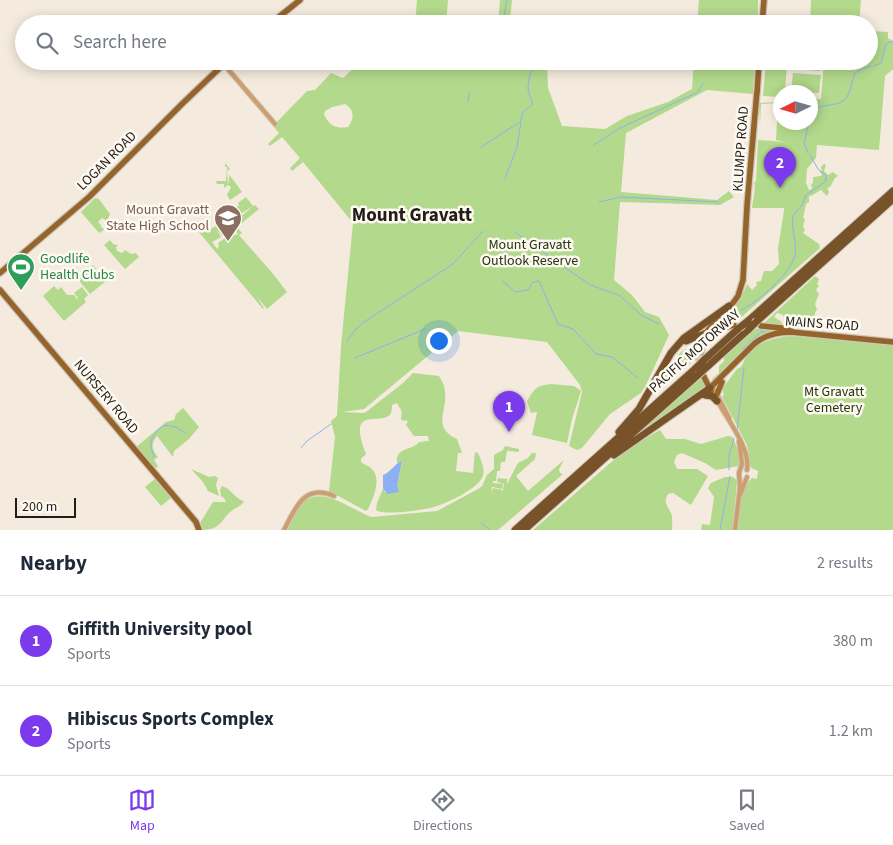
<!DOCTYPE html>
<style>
body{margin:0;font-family:"Source Sans 3",sans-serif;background:#f6f6f7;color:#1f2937}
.compass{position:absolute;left:773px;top:85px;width:45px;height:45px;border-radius:50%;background:#fff;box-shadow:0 2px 12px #0003;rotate:265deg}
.scale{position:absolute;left:15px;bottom:12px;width:61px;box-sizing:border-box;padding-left:5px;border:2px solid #211e19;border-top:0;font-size:14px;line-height:18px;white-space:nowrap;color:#211e19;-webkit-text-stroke:4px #fef9f1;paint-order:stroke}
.you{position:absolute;left:438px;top:340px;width:18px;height:18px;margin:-12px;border:4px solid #fff;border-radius:50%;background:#1a73e8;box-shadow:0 0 0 8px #1a73e833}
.badge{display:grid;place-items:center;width:32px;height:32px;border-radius:50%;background:#7c3aed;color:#fff;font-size:16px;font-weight:700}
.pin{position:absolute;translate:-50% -41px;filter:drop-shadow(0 1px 2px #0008)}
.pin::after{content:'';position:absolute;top:26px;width:18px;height:15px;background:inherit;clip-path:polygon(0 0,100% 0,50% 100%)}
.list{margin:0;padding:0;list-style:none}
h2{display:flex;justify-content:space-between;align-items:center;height:65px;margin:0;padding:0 20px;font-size:21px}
h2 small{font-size:16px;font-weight:400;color:#747a83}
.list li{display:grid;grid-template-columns:32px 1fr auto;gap:15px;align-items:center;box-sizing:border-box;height:90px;padding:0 20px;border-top:1px solid #e0e1e3}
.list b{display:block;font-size:19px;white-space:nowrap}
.list p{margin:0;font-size:16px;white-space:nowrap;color:#747a83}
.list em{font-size:16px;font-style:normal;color:#747a83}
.icon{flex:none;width:28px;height:28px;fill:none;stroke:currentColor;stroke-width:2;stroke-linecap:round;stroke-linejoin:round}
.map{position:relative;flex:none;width:893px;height:530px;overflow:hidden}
.search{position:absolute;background:#fff;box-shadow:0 2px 12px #0003;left:15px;right:15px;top:15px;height:55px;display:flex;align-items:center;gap:12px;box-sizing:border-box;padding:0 18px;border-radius:28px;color:#747a83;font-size:19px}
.sheet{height:245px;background:#fff}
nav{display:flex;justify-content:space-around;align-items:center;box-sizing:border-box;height:70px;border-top:1px solid #e0e1e3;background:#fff;font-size:14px;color:#747a83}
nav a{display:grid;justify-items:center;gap:2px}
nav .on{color:#7c3aed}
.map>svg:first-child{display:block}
.green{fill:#b3d98c;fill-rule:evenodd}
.water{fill:#8db0f2}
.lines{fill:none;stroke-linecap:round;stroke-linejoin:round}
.stream{stroke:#8db0f2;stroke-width:1}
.major-tunnel{stroke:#cac2b7;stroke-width:5.5;stroke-dasharray:5.5 3;stroke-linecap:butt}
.minor-casing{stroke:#cec6bb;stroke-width:6}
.major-casing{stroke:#cec6bb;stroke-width:8}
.highway-casing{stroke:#cec6bb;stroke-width:9}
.minor{stroke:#cd9e6e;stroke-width:4}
.major{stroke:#95642b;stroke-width:5.5}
.highway{stroke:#78532a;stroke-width:7}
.highway-bridge-casing{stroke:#cec6bb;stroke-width:9;stroke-linecap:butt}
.highway-bridge{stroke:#78532a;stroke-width:7}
.labels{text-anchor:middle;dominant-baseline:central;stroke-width:5;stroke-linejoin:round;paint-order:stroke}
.street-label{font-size:14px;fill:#211e19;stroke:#fef9f1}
.education-label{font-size:14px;fill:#785e54;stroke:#fef9f1;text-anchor:end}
.park-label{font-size:14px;fill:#253610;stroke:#fef9f1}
.leisure-label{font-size:14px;fill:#27864d;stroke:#fef9f1;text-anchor:start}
.district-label{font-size:19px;font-weight:bold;fill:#211e19;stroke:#fef9f1}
</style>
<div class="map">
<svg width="893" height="530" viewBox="0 0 893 530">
<rect width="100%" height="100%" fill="#f4ebde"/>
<path class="green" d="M417,0H448L446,24H415Z
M500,0H512L510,19L519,24H498Z
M699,0H758V24H697Z
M811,0H861L859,24H810Z
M869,31L888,32V38L893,41V69L885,76L879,150L817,145L816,158L807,169L806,183L809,190L812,189L811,184L813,183V177L821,176L822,174L819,171H822L821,167L824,164L826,165L824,171L828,175L833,172L838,176L835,178L830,187L827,188L829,192L827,196L821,190L811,196H809V202L806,204L803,218L805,219L803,226L805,230L803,233L819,244L820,248L737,321L731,314C735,303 744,295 747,284L752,290L757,285L756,282L761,281L764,271H772L779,264L778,248L784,211V208H752C753,198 756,190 754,182L756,181L758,140L786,142L776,140L778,103L761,104L760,125L759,103L780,102V122H810L811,99H821L824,61H869Z
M357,61H442V64L494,69L495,61H547L548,88L562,126L605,129L627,116L668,102L692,89L694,61H755L753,94L707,90L626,133L621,192L717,200L729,191L734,197L720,205L620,202L614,280L632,295L645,312L659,317L669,335L646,385L641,393L610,414L582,448L577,450L569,446L582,392L580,385L547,342L458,331L364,409L342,412L363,413L366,412L403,383L413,373L439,376C442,381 445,386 445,392C448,410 431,427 457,439L462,453H458L456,471L473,473L475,452L478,453C481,460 485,468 483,476C479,488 446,504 434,507C424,510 383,516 376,510L377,503L383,489L385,492L397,486L402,462L397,463C395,447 412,451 419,442L429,441L428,436H414L406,425L408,421L401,420C402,407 402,413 397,403L392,405C392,407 392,410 391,413C384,428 345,402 366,454L361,459V462C365,465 369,466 372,469C382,479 373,499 368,509L366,511L329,491L335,437L331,421L337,416L341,346L353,223L303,162L292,171L290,168L300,158L282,137L270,146L268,144L279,133L273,126L307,91L315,90L331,73L343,78L355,67ZM345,104C355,110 354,119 348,127C336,129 330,126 324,115L325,111L332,107Z
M794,61H821L820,71L793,69Z
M766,62L787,64L785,92H780V97L763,96Z
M793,73L821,75L819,93L791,91Z
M225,163L230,169L227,171L228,182L225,185L229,182V176L230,177L228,173L242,192L230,200L227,195L231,187L228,185L224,188V184H217L216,181H226L227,167H225Z
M246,197L253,206L255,205L259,209L237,227L242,233L239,235L274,275L287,292L267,309L257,297L264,308L263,309L193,225L194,224L202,233L216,226L217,222L226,234L222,236L216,229L221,237L212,242L217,249L219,246L218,243L231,234L238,235L231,219L237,220L253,206L239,215L236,208L239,205L238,203Z
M95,198L99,199L110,214L107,221L102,218L98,222L101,225L99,228L101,226L104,230L99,233L81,212Z
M110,240L113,244L118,245L116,247L117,251L122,253L125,250L131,254L136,253L139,257L125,269L104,245Z
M93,265L106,281L90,294L77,278Z
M815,276L819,279L817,284L819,286L816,290L819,294C817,300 813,303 817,309L815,313L812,328L784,326V324L788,320H785L783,315L777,313L774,317L782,322L781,325L763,324Z
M54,286L58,290L61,287L67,295H74L77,299L78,298L74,293L82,287L88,295L84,299L86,302L64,321L43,296Z
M761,328L824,332L767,334L714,383L712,379L719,373V366L724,361V357L755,329Z
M788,336L833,339L893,345V530H738C739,513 739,491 752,478L757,479L758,471L751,468L747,445L722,397L724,394L722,389L737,369L741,367L748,353L755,346L773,339Z
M686,349L691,351L696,358L683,370H679L675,366C674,359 680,351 686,349Z
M671,359C670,366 676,370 675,376L657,388L655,386Z
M702,378L706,388L637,436L635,435L689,387Z
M551,384L574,386L581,391L572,419L567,443L532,435L537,412L531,413L527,401C535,388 536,386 551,384Z
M183,408L199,427L189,439L174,451L173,457L157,436C151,444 151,449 158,457L154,460L158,466L154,470L135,448L166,422L174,420L176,414Z
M660,430L666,439H685L701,444L728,436L733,437L739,454V466L716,470L705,463L682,453L677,455L674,462L677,469H697L708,476L691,505L673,493L668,494C663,502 667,505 671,513C673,518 672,525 672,530H533L624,451Z
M505,446L519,449V452L507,451L505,462H501L500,471H497L496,481H493V483L503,484L502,489L492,487L491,494L493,488L502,490V493L504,484L497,482L498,478L507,479V484L518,463L528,458L532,453H536L535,459L516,476L528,491L564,460L559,469L560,473L563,474L498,530H287C291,522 295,513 300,506C319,481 352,511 372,517L437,511L478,489L482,486L487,475L494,469V455L503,450Z
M191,469L209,477L215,476L218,478L216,485L219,496L208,491L203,482Z
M725,477H733L737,480L733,530H701L702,524L710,525L714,497L708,488L711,483Z
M155,479L171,498L161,506L145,487Z
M222,486C232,489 235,499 244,501C241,506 239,506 234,509C221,518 222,530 202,530L200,523L213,502H226L224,498L221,496L220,490Z"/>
<path class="water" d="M402,461L397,486L399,492L388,494L383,489V475C391,472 394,464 402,461Z"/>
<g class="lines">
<path class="stream" d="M507,0L504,16L508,24
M874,66L881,63L886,44L889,42H893
M468,102L469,93
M810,113C819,101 840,109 847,97C851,90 852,80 855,73L862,69L871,66
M594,145L620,128L698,92L703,84
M481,147L520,122
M808,153L804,143L809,122
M505,179L517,147L522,115L524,111L532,105C533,100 531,99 529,94C526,86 531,69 535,61
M599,202L621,197L718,202
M515,232L590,285L619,295L641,315L659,324
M503,281L515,292L528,290L533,282L539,281L558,324L573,329L596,354L612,357L638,378
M741,310C758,302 791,274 795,255C797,243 791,229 793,216L802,205L806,195L826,181V175L818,169L810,155
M722,322L727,319
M717,326L723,321
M347,341L356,329L364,322L453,264L483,231
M743,349L762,331L767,333
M355,358L425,329
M737,430L744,368
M301,448L307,441L331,424
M152,458L154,456C147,441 153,433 165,425L176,427L185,433
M729,470V455L734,439
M481,523L490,530
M720,530L730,476"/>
<path class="major-tunnel" d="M697,355L699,366"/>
<g class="minor-casing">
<path id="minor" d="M221,61L275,124
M714,389L729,418
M717,400C727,419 751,449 747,470
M740,495L747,477
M284,530C295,509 304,483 334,496
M735,530L740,487L739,473L742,464L739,441"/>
</g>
<g class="major-casing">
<path id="major" d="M270,24L300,0
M762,24L764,0
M757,94L759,61
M0,273L89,197L183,103L227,61
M0,290L196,522L199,530
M728,310L738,296L743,280L747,206L757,91
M761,326L791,329
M704,333L734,325L729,315L732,308
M701,352L706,333L718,317
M703,375L711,391
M710,388L754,344C765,335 777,332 791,332L893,342
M717,394L722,382"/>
</g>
<g class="highway-casing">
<path id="highway" d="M748,321L893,191
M757,321L893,199
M686,341L701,335
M705,359L739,328
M708,366L749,329
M705,395L712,396L717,401
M619,432L639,409L671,353L684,338L729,306
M614,455L710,388
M515,530L696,368
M524,530L698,375"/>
</g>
<use href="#minor" class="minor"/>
<use href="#major" class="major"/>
<use href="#highway" class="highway"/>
<g class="highway-bridge-casing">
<path id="highway-bridge" d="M739,328L748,321
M749,329L757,321
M696,368L705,359
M698,375L708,366"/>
</g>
<use href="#highway-bridge" class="highway-bridge"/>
</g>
<defs>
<g id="school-pin" transform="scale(1.4375)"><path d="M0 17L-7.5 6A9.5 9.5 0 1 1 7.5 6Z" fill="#8d6e63" stroke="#fef9f1"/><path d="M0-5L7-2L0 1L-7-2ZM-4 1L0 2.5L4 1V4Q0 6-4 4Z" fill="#fff"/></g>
<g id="stadium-pin" transform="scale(1.4375)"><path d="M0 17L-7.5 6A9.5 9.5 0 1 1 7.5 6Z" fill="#2e9e5b" stroke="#fef9f1"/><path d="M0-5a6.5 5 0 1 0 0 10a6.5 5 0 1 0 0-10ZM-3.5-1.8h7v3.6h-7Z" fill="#fff"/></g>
</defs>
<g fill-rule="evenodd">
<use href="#school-pin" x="228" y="218"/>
<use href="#stadium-pin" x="21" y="267"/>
</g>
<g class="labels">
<g class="street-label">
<text transform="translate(741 149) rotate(-86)">KLUMPP ROAD</text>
<text transform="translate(107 161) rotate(-45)">LOGAN ROAD</text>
<text transform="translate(822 324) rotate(4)">MAINS ROAD</text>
<text transform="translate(695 351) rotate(-42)">PACIFIC MOTORWAY</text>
<text transform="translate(106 397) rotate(50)">NURSERY ROAD</text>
</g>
<g class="education-label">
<text x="209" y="210">Mount Gravatt<tspan x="209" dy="16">State High School</tspan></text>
</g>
<g class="park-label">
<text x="530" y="245">Mount Gravatt<tspan x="530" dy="16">Outlook Reserve</tspan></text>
<text x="834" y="392">Mt Gravatt<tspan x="834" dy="16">Cemetery</tspan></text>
</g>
<g class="leisure-label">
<text x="40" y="259">Goodlife<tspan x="40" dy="16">Health Clubs</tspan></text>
</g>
<g class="district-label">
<text x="412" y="215">Mount Gravatt</text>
</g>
</g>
</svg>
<svg class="compass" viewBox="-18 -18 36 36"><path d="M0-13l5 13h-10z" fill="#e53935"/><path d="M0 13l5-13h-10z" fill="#747a83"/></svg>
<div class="scale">200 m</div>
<div class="you"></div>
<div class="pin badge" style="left:509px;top:432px">1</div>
<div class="pin badge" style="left:780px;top:188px">2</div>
<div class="search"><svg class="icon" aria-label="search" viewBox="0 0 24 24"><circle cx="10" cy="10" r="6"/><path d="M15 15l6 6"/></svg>Search here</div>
</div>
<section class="sheet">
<h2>Nearby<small>2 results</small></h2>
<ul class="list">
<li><span class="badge">1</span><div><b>Giffith University pool</b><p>Sports</p></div><em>380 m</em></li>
<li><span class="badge">2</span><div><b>Hibiscus Sports Complex</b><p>Sports</p></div><em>1.2 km</em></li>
</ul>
</section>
<nav>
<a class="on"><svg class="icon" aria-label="map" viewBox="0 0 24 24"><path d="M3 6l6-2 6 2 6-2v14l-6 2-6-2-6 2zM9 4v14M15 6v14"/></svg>Map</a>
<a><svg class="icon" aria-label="directions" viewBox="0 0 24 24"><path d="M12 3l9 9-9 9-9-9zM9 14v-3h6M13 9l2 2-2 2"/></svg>Directions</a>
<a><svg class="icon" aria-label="saved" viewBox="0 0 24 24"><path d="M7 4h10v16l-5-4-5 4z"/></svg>Saved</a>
</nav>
